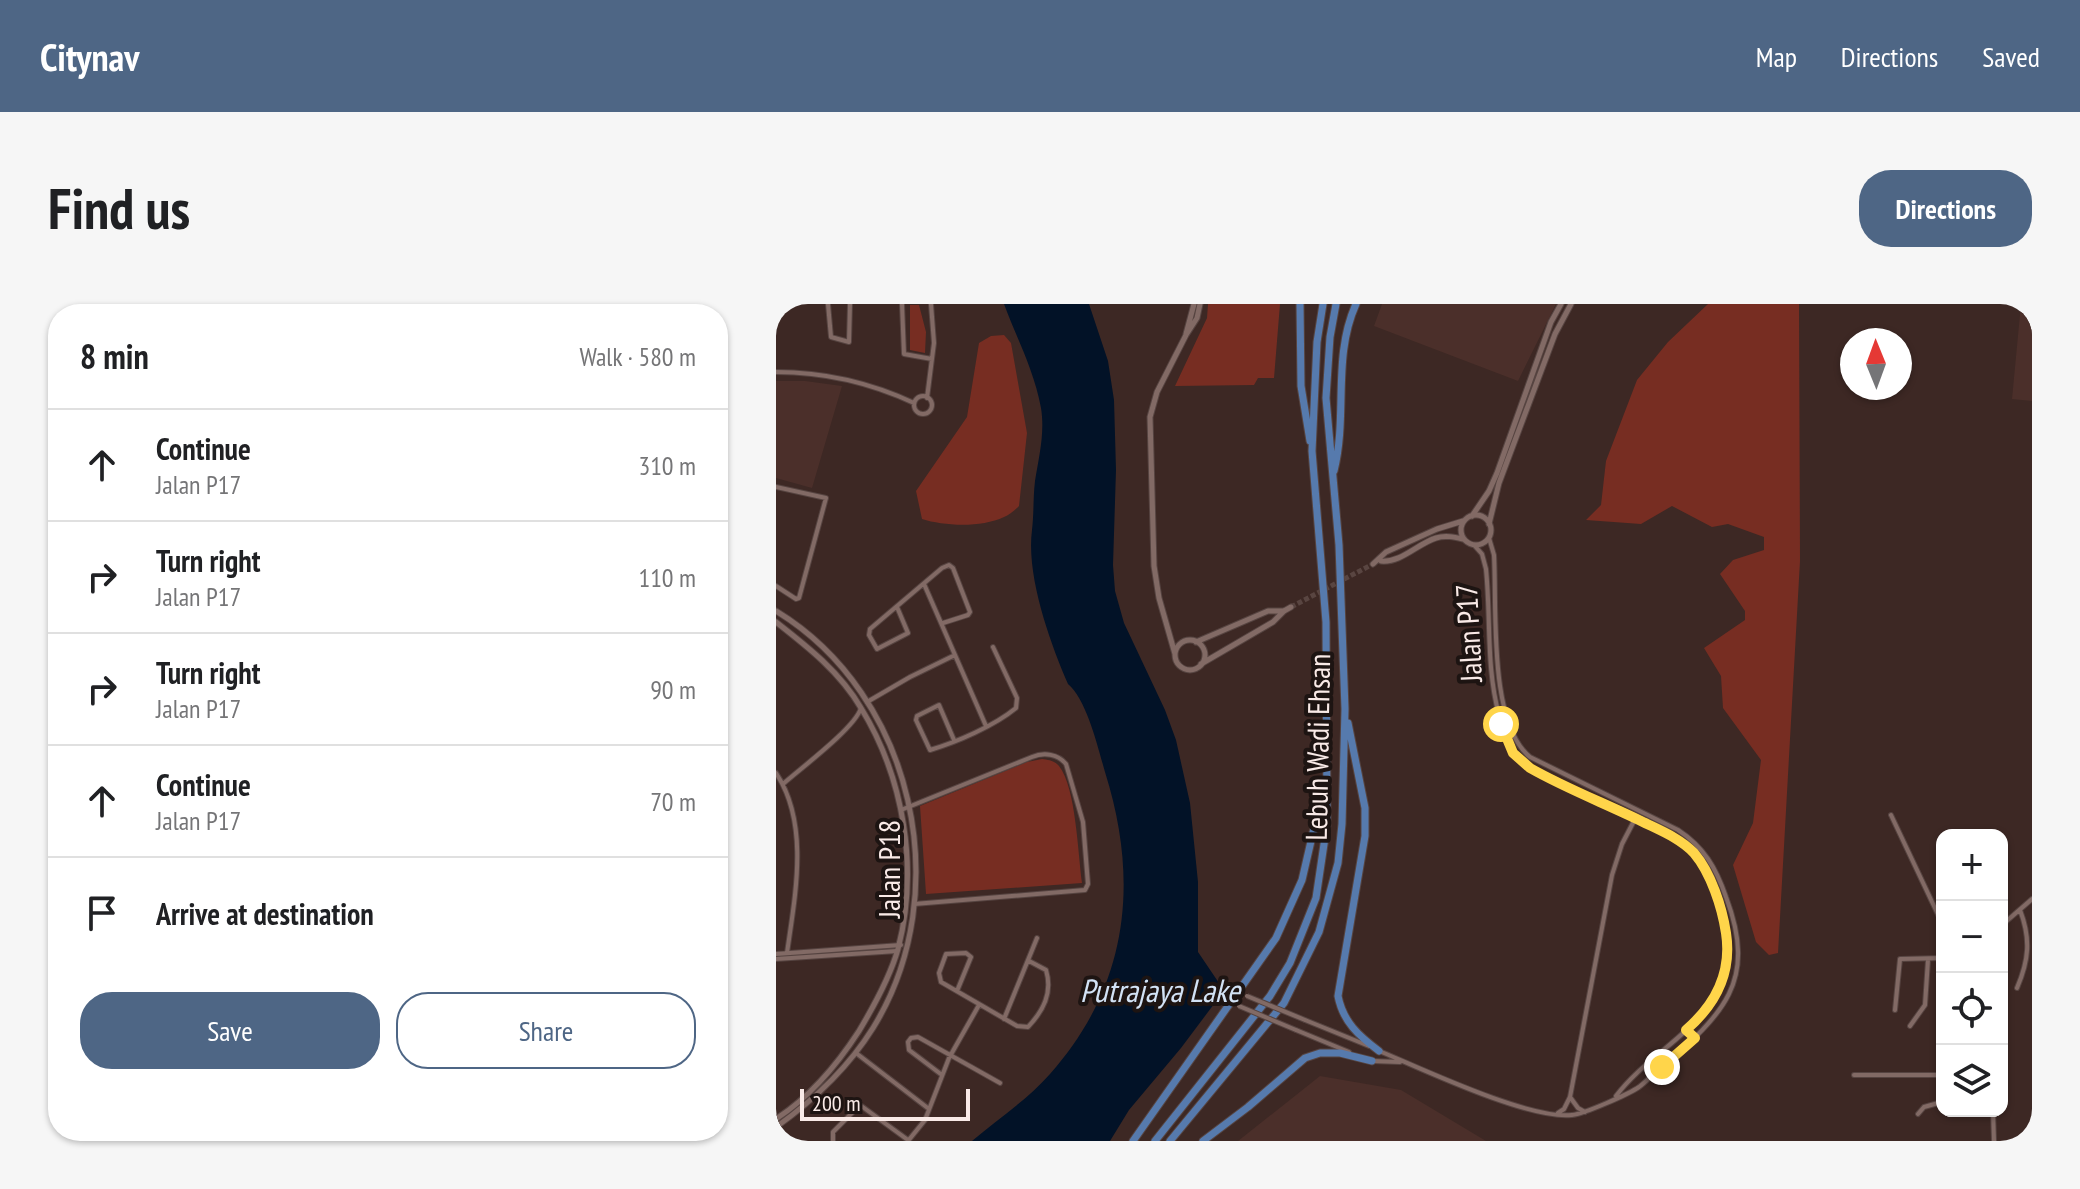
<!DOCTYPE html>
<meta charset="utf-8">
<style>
body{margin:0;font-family:"PT Sans Narrow",sans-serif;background:#f6f6f6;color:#202124}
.controls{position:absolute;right:24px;bottom:24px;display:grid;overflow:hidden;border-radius:16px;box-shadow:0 2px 6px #0004}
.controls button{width:72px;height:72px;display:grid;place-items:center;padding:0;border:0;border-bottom:2px solid #e0e0e0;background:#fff;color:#202124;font:40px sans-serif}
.compass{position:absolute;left:1064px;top:24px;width:72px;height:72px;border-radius:50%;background:#fff;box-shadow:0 2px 6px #0004;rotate:359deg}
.scale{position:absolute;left:24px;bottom:20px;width:170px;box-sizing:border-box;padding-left:8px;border:4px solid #f9eae7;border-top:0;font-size:22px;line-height:28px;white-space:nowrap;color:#f9eae7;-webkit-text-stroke:6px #1d1412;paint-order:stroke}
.stop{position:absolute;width:24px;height:24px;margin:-18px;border:6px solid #ffd54a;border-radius:50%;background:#fff}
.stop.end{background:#ffd54a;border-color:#fff;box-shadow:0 2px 8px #0008}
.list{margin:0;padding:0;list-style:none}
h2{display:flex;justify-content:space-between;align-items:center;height:104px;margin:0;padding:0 32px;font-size:34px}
h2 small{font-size:26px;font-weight:400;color:#757577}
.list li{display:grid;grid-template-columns:52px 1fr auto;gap:24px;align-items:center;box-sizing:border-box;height:112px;padding:0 32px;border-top:2px solid #e0e0e0}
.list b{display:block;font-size:30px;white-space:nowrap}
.list p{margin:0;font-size:26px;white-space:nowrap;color:#757577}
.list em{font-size:26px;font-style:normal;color:#757577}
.actions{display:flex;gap:16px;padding:24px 32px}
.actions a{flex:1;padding:18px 0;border:2px solid #4e6685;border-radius:32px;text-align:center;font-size:28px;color:#4e6685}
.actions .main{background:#4e6685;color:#fff}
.icon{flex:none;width:44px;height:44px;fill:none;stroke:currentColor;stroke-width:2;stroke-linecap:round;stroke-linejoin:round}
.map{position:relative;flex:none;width:1256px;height:837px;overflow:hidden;border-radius:32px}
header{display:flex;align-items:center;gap:48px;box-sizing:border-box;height:112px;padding:0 40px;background:#4e6685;color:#fff}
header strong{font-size:38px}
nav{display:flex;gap:44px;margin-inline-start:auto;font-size:28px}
.intro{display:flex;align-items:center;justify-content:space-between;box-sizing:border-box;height:192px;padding:0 48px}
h1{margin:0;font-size:56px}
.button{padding:20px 36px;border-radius:32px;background:#4e6685;color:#fff;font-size:28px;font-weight:700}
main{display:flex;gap:48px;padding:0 48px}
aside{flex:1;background:#fff;border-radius:32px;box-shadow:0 2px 6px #0004}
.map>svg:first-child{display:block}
.built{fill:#4b2f2a}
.green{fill:#772d22}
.water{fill:#021227}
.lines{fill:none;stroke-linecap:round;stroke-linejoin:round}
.tertiary-tunnel{stroke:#594541;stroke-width:5;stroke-dasharray:5 2.5;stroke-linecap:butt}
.minor-casing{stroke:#564441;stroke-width:6}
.tertiary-casing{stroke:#564441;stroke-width:7}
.primary-casing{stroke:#564441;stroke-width:9}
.minor{stroke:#826a65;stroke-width:4}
.tertiary{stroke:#826a65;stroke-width:5}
.primary{stroke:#567aad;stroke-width:7}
.minor-bridge-casing{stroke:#564441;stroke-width:6;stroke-linecap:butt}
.minor-bridge{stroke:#826a65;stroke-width:4}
.route{stroke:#ffd54a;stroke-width:10}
.labels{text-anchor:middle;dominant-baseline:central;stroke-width:8;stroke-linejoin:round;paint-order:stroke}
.street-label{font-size:30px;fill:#f9eae7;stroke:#1d1412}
.water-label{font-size:32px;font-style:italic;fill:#d2e2f5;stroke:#1d1412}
</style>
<header>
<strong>Citynav</strong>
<nav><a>Map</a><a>Directions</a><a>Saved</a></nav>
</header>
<div class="intro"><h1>Find us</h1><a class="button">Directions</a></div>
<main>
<aside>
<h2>8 min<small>Walk · 580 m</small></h2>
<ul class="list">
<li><svg class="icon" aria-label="ahead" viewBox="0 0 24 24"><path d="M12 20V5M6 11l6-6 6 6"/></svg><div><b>Continue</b><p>Jalan P17</p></div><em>310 m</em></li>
<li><svg class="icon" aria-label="right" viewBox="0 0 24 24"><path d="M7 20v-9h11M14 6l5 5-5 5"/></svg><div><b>Turn right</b><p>Jalan P17</p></div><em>110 m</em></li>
<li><svg class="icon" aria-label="right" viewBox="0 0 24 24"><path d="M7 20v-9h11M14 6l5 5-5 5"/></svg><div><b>Turn right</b><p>Jalan P17</p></div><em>90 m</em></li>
<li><svg class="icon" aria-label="ahead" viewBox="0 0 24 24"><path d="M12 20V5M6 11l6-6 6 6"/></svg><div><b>Continue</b><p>Jalan P17</p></div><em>70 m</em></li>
<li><svg class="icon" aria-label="arrive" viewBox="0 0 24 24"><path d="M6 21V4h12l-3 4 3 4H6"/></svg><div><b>Arrive at destination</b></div></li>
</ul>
<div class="actions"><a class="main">Save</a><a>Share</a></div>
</aside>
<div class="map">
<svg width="1256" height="837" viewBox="0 0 1256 837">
<rect width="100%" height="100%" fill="#3d2824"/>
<path class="built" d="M606,0H780L742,77L598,22Z
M1245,0H1256V97L1236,95Z
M0,77H29L66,82L36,184L0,174Z
M544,772L625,786L710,837H462Z"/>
<path class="green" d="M432,0H504L498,74H482L478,81L399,82L431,14Z
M932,0H1023L1024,257L1002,649L993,651L980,638L957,561L977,519L985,456L947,404L945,372L928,344L969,316V307L944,270L957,256L988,246V233L952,220L936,223L896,202L865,220L810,216L825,201L830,157L861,76L892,38Z
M134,1H143L150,28L149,49L134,46Z
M228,31L235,39L251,129L243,202C239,206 233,211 228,213C205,224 168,222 146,215L140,187L191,113L203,39L215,32Z
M266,455C272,456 278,456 283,462C300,483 302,551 306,579L150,590L144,502L251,458Z"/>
<path class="water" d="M228,0H313L332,57L338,96L340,166L337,261L339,287L348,319L389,406L400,436L414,499L422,578V648L445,682L444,692L405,744L353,806L334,837H196C222,815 251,796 274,770C352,682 364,579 329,468C322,444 311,396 292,380C274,338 250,272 256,226C258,210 257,193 259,177C263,152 269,129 265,104C258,66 241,35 228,0Z"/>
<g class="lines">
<path class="tertiary-tunnel" d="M515,303L597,260"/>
<g class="minor-casing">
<path id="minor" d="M52,0L55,33L73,38L74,0
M126,0L128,50L156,55
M0,68C48,68 95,79 138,99
M138 101a9 9 0 1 1 18 0a9 9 0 1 1-18 0Z
M151,94L158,39L155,0
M0,183L50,194L23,294L20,295L0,282
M698,241L706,250L710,265C715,315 710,363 723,411C726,422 728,435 734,445C746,463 766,470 784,479C817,494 897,525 918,550C932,566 940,590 946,611C954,641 954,672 935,698C910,735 867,756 840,792
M148,280L210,422
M121,303L132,329L101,345L93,331L94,325L166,264L173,261L177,264L194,308L192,311L167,319
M91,398L134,373L179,351
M178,436L163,401L141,412L140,416L154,446C181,438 218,422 240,404L241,394L217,343
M0,469C34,520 19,592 11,649
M7,480C25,464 79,424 85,404
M125,506L256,453C268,448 282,450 290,460L307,518L312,580L309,586L138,600
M1115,511L1166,619
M1226,621L1256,595
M0,650L125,641
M0,655L121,647
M1241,684C1253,656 1255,635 1244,606
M181,687L195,653L190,649L170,650L163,669L165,678L241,722L252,723C267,707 277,689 270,666L253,657
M1119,706L1124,655L1166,654
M228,715L261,634
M529,716L593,742
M1134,722L1149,701L1152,656
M520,726L573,748
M1164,733L1166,732
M601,746C644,764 753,816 796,811C808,810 853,790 863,783C871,777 878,769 886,763C947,710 982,678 950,593C940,564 928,543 902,526L754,453C712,419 721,303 718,251L713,234
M80,749L153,805
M596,757L624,758
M166,771L133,746L132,738L135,734L142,733L224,779
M1078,771H1166
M794,793L802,804L809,808
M1217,807L1218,837
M782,809L788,805L794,793L836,571L846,540L859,515
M1142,810L1148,803L1166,798
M57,837V828L84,801L132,836
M132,837L149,816L173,754L203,701"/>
</g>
<g class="tertiary-casing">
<path id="tertiary" d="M410,30L418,0
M685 226a15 15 0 1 1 30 0a15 15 0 1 1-30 0Z
M696,212L713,187L721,169L775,18L785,0
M713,220L723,179L779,30L795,0
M605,257C625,259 641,240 660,234C669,231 678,233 687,235
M597,260L610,248L661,225L687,217
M0,307C138,391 181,588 97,724C72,764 38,796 0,823
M0,318C32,343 64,368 85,404C128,474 143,565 122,645C114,673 98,702 83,727C61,761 34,793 0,815
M399 351a15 15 0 1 1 30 0a15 15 0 1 1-30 0Z
M420,338L492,307H507
M399,350L383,294L378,262L374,113L381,88L410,31L421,14L424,0
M425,360L497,318L508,307L515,303"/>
</g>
<g class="primary-casing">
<path id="primary" d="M524,0L525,82L534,137
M558,167C572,111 556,53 580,0
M572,419L589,504V532L562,692C567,718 583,732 603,747
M357,837L500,634L526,576L548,481
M379,837L494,692L514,659L540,594L551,520L550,318L536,147L541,38L547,0
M394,837L508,699L543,628L562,559L566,520L569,405L563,241L550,94L554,33L560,0
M427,837L472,803L529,754L544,749H564L596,757"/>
</g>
<use href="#minor" class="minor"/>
<use href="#tertiary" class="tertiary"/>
<use href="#primary" class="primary"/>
<g class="minor-bridge-casing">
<path id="minor-bridge" d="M471,692L529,716
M463,702L520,726"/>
</g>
<use href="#minor-bridge" class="minor-bridge"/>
</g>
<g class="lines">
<path class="route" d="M725,420L737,449L754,464C789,484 828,499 865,517C883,526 904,534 918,549C935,569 946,603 950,629C956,668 940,700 910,726L919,734L886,763"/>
</g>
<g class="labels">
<g class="street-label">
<text transform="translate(692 329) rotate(-93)">Jalan P17</text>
<text transform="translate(541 443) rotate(-89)">Lebuh Wadi Ehsan</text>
<text transform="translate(112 565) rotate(-90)">Jalan P18</text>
</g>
<g class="water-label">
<text x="384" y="686">Putrajaya Lake</text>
</g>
</g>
</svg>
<div class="controls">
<button>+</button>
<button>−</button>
<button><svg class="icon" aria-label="locate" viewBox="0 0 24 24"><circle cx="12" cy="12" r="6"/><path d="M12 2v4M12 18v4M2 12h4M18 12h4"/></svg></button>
<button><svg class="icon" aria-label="layers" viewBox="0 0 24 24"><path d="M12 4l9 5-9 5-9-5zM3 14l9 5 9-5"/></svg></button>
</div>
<svg class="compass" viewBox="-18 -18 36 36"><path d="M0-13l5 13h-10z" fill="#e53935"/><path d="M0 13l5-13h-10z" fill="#757577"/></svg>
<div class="scale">200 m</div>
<div class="stop" style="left:725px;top:420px"></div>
<div class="stop end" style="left:886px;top:763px"></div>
</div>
</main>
